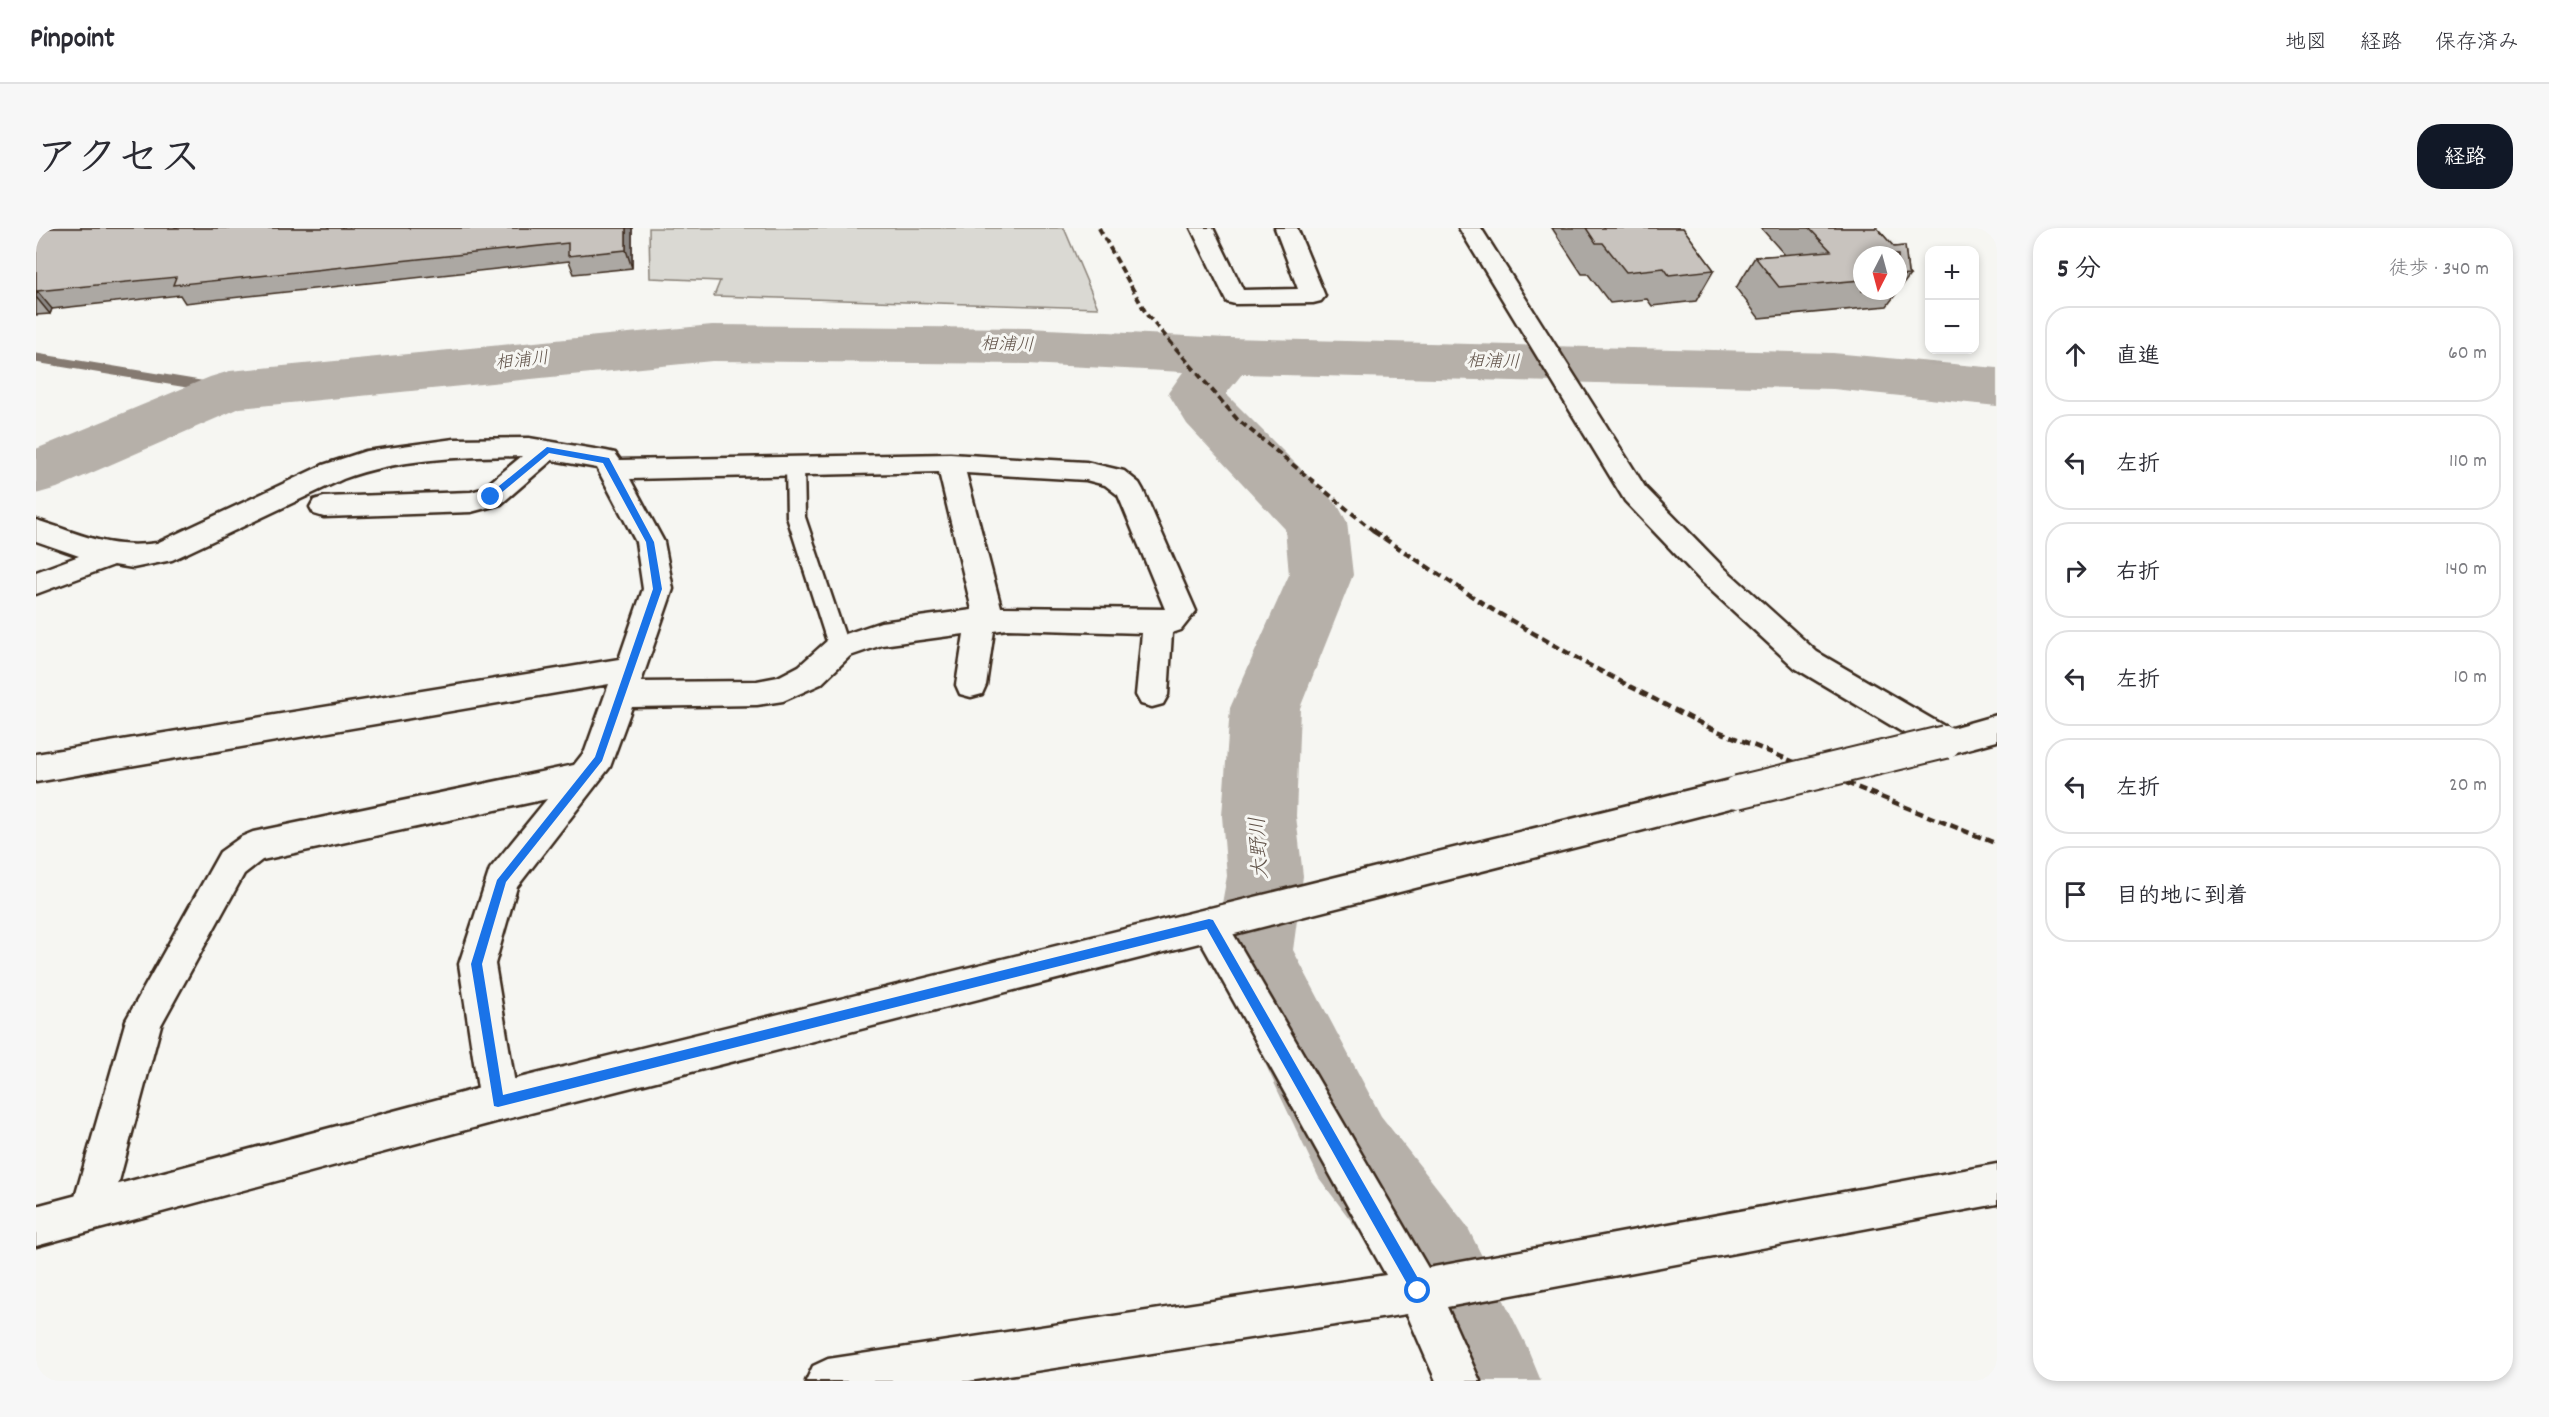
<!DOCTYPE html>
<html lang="ja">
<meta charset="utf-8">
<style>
body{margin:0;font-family:Dekko,"Klee One",sans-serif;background:#f7f7f7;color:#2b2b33}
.controls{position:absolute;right:18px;top:18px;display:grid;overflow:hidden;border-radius:12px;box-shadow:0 3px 9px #0003}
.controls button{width:54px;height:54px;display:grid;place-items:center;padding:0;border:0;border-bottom:2px solid #e1e1e2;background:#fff;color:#2b2b33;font:30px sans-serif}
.compass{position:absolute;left:1817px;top:18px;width:54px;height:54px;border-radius:50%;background:#fff;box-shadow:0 3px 9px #0003;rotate:186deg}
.stop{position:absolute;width:18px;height:18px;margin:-14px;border:4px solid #1a73e8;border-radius:50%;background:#fff}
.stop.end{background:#1a73e8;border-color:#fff;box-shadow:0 2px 6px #0008}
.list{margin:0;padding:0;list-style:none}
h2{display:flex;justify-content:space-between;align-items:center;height:78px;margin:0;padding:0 24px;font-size:26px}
h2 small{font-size:20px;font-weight:400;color:#7c7c81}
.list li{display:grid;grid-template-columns:39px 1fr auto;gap:18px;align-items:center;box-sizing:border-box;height:96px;margin:0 12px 12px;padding:0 12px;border:2px solid #e1e1e2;border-radius:24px}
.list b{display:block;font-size:22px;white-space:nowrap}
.list em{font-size:20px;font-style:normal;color:#7c7c81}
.icon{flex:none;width:33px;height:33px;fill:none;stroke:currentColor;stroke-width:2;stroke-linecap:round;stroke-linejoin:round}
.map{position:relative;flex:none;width:1961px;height:1153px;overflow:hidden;border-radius:24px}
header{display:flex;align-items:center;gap:36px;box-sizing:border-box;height:84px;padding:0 30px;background:#fff;border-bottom:2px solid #e1e1e2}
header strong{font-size:28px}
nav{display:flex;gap:33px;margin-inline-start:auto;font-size:21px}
.intro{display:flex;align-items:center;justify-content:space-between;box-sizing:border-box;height:144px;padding:0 36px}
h1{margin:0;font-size:42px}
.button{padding:15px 27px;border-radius:24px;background:#111827;color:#fff;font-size:21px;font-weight:700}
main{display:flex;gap:36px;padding:0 36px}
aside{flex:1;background:#fff;border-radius:24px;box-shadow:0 3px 9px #0003}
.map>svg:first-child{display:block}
.green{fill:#dad9d3;stroke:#8a8278;stroke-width:1.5}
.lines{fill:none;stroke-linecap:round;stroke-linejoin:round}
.stream{stroke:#857a71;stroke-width:9}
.river{fill:#b6b0a9;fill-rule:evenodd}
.service-casing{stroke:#3b2a1e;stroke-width:5}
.minor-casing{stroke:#3b2a1e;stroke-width:5}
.tertiary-casing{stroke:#3b2a1e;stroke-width:5}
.service{fill:#f6f6f2;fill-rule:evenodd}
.minor{fill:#f6f6f2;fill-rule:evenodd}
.tertiary{fill:#f6f6f2;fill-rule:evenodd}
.rail-far1{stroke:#3b2a1e;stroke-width:4;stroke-dasharray:7 4;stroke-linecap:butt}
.rail{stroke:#3b2a1e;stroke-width:4.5;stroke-dasharray:8 4.5;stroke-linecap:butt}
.tertiary-bridge-casing{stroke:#3b2a1e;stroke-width:36;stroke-linecap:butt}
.tertiary-bridge{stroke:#f6f6f2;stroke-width:32}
.wall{fill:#aca8a3;stroke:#3b2a1e;stroke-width:1.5;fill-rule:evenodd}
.shaded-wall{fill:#8c8885;stroke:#3b2a1e;stroke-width:1.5}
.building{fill:#c8c3be;stroke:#3b2a1e;stroke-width:1.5}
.route{fill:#1a73e8}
.labels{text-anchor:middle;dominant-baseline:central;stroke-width:6;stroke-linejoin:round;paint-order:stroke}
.far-water-label{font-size:18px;font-style:italic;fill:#605248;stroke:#f6f6f2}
.water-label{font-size:21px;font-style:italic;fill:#605248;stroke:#f6f6f2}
</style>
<header>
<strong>Pinpoint</strong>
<nav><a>地図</a><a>経路</a><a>保存済み</a></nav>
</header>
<div class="intro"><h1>アクセス</h1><a class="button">経路</a></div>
<main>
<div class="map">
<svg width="1961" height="1153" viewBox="0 0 1961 1153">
<rect width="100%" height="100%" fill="#f6f6f2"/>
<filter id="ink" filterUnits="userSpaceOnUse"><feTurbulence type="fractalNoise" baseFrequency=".0167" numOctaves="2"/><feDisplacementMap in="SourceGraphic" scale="12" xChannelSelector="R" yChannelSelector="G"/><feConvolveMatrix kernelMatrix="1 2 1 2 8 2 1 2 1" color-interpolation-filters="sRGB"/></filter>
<g filter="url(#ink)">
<path class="green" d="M613,0H1028L1062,80L678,68L684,53L614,50Z"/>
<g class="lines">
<path class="stream" d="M0,130L194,162"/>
<path class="river" d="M676,97L992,100L1191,110L1797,125L1961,140V178L1797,161L1206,146L1190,166L1302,278L1311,294L1317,347L1264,480L1260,588L1267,648L1257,722L1345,888L1431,998L1491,1119L1505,1153H1407L1367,1062L1283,950L1177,725L1191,648L1186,588L1194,480L1253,347L1249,301L1151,196L1132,165L1147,144L992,136L676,133L204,180L21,260L0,266V221L174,149L194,143Z"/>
<g class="service-casing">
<path id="service" d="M759,231L765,232L768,237L769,289L813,420L810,426L803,428L796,426L793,420L751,289L750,237L753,232Z"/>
</g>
<g class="minor-casing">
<path id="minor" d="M1155,0H1177L1207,62L1262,61L1239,0H1261L1289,68L1285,73L1277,75L1199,76L1191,74Z
M1423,0H1445L1609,259L1686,338L1781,424L1920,505L1925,514L1920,523L1909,527L1898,523L1759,440L1666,354L1589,273Z
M493,210L570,223L579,225L584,232L914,226L1050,234L1088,243L1103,255L1107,262L1160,383L1145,402L1136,405L1132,467L1127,476L1116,479L1105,476L1100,467L1106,405L971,401L958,403L950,457L946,466L935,469L924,466L920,457L928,406L846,417L814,428L785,456L747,473L721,477L596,479L574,539L481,659L459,736L482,874L477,888L463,893L449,888L444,874L423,736L454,641L511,571L226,632L208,646L125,797L75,983L69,997L55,1003L41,997L35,983L90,792L184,624L205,609L217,604L538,537L549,523L573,456L0,554V526L583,431L607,361L600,314L561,240L516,232L465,276L435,284L288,289L278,286L274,279L278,272L288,269L435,264L446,261L486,228C426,229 364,230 307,251L136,332L97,340L78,337L0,366V344L43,328L0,313V292C46,306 72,322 121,315L287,237L330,223L418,211ZM903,244L936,382L845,394L792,412L763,438L742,449L721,453L605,454L637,361L628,314L594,251ZM930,245L1050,252L1069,257L1082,267L1129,381L965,379Z
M1173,680L1185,685L1392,1040L1961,936V976L1411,1079L1444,1153H1400L1371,1086L933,1153H770L777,1138L792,1131L1350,1047L1161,707L1155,696L1161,685Z"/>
</g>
<g class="tertiary-casing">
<path id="tertiary" d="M1961,487V513L1909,527L1898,523L1893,514L1898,505Z
M1702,550L1714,554L1718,564L1714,574L1702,578L463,893L0,1018V978L463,855Z"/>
</g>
<use href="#service" class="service"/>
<use href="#minor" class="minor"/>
<use href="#tertiary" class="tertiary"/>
<path class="rail-far1" d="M1063,0L1111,87L1201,191L1339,304"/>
<path class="rail" d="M1337,303L1457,382L1551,436L1672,499L1961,616"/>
<g class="tertiary-bridge-casing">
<path id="tertiary-bridge" d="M1702,564L1909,514"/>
</g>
<use href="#tertiary-bridge" class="tertiary-bridge"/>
</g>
<path class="wall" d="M0,0H596V40L538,46L533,33L149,75L144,67L16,81L14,86L0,87Z
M1516,0H1647L1678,42L1660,73L1616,78L1611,71L1574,75L1552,46H1546Z
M1725,0H1841L1858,19L1869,18L1872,45L1874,47L1851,78L1723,90L1700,60L1719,29L1749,27ZM1826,27H1862V63H1826Z"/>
<path class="shaded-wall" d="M590,0H596V40L590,22Z
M1,63L16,81L14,86L0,69Z"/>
<path class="building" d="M0,0H590V22L532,28V15L137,57L140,49L1,63L0,65Z
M1550,0H1647L1678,42L1633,47L1628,40L1590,44L1567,15H1560Z
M1773,0H1841L1858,19L1869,18L1872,45L1874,47L1862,48V27H1826V52L1743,59L1719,29L1795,23Z"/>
</g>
<path class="route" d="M511,219L573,230L618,314L626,361L566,533L470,654L446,736L467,867L1173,691L1177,692L1387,1059L1388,1063L1387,1068L1382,1069L1378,1068L1171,701L462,879L458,878L435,736L461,652L559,529L617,361L610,314L567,235L513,225L458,271H452V267Z"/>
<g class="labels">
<g class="far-water-label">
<text transform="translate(971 118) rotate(1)">相浦川</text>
<text transform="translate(486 134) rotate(-6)">相浦川</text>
<text transform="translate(1457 135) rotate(1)">相浦川</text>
</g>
<g class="water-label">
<text transform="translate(1225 620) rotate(-93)">大野川</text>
</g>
</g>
</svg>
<div class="controls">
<button>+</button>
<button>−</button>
</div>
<svg class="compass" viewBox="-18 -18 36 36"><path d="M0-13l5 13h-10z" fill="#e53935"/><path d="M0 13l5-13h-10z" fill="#7c7c81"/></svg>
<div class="stop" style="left:1382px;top:1063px"></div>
<div class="stop end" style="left:455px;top:269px"></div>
</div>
<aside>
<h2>5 分<small>徒歩 · 340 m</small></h2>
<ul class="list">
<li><svg class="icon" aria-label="ahead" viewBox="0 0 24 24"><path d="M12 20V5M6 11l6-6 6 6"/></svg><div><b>直進</b></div><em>60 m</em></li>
<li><svg class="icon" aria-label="left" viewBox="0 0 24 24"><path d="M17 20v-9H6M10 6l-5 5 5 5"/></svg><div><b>左折</b></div><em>110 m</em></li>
<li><svg class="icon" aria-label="right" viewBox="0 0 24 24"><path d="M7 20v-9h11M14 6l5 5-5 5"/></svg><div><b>右折</b></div><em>140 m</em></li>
<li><svg class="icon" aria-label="left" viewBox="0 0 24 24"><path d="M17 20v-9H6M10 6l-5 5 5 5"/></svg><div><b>左折</b></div><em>10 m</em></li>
<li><svg class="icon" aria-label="left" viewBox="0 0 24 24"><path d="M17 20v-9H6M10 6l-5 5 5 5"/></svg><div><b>左折</b></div><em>20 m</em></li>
<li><svg class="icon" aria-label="arrive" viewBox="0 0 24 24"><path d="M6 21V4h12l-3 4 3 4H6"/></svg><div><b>目的地に到着</b></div></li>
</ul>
</aside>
</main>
